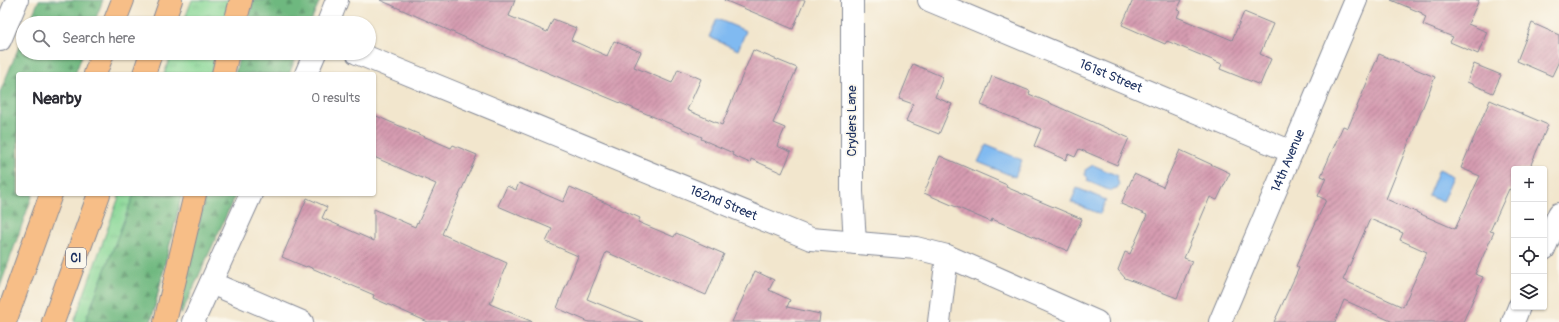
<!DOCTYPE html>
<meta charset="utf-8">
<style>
body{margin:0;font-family:Pangolin,sans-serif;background:#f7f7f7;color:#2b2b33}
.controls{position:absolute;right:12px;bottom:12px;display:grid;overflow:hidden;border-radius:4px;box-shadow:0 1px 3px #0004}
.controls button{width:36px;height:36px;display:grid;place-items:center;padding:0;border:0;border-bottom:1px solid #e1e1e2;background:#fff;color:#2b2b33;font:20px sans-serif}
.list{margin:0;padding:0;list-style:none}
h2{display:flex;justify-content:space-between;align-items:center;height:52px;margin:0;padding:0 16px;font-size:17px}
h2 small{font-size:13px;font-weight:400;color:#7c7c81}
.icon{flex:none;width:22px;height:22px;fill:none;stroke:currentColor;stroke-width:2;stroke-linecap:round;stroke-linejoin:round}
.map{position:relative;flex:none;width:1559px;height:322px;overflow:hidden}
.search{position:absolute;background:#fff;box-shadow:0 1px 3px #0004;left:16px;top:16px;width:360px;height:44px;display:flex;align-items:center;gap:10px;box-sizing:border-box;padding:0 14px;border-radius:22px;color:#7c7c81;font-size:15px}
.panel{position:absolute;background:#fff;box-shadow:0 1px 3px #0004;left:16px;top:72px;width:360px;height:124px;border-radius:4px}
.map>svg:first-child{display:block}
.grass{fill:url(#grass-tufts);stroke:#52837a}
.forest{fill:url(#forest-firs);stroke:#44746e}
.water{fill:#80baf1;stroke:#4e74a8}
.building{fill:url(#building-hatch);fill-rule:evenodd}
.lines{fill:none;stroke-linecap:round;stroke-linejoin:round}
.minor-casing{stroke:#868a96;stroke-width:24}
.tertiary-casing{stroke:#868a96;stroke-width:24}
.motorway-casing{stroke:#868a96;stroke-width:24}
.minor{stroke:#fff;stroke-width:22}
.tertiary{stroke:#fff;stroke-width:22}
.motorway{stroke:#f7be87;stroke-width:22}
.labels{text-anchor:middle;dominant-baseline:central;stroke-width:3.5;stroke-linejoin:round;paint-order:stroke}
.shield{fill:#fbf7ec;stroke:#5e6b89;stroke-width:1}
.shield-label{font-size:12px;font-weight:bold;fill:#1b2f5e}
.street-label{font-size:13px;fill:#1b2f5e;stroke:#fbf7ec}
</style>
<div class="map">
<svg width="1559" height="322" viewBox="0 0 1559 322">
<defs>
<pattern id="grass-tufts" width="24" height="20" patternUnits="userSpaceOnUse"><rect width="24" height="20" fill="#88d796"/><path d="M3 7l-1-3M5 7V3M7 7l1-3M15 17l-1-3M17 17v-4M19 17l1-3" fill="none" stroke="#75b984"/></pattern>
<pattern id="forest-firs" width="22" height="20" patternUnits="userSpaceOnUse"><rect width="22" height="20" fill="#6eb87f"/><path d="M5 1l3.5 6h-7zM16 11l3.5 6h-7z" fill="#5a966b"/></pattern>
<pattern id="building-hatch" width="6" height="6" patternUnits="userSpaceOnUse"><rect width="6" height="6" fill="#d59bb0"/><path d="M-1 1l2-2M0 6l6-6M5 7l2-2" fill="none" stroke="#ac7f92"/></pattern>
</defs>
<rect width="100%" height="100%" fill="#fbf7ec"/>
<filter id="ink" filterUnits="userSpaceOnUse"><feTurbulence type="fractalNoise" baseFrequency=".025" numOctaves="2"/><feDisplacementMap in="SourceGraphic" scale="8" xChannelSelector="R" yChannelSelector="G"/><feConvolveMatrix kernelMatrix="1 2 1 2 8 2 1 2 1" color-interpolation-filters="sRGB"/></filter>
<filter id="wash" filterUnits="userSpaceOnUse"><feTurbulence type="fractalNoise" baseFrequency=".012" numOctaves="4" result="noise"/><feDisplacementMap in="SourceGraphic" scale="16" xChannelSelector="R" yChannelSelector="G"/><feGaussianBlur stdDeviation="0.9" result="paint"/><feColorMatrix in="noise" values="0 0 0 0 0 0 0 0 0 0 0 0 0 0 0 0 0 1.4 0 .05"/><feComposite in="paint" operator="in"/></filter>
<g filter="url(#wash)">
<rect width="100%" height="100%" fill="#f2e6cd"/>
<path class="grass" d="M192,0H229L223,23H183Z
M172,53H216L211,74H164Z
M120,194H182L151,322H74Z"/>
<path class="forest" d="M39,0H103L94,23H29Z
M253,0H320L310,23H248Z
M23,37V53H83L75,74H18V194H33L0,287V92Z
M240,53H298L289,74H235Z
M134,194H182L151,322H85Z
M206,194H236L181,315L179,305Z"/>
<path class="water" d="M717,19L746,31L738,50L709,37Z
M986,145L1022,160L1015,177L978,162Z
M1093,165L1118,176L1117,178L1119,185L1117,188L1113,189L1111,191L1087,181L1088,178L1085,175V170Z
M1439,169L1454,176L1443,202L1428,196Z
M1077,188L1106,200L1100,214L1071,202Z"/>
<g id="blocks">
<path class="building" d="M380,0H515L509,16L547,32L553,19L576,28L571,40L607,56L614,41L641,52L634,67L672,83L678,69L701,79L687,110L722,125L753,50L797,68L773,123L785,128L777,146L791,152L782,173L751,159L750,163L732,155L733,153L701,139L702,137L484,46Z
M724,0H805L793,29Z
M1133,0H1182L1177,10L1180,11L1177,17L1232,40L1244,12L1273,24L1260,54L1271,59L1260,85L1220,69L1222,64L1167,41L1165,44L1122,25Z
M1391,0H1479L1468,24L1487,32L1478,54L1450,42L1453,37L1423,25L1426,17L1422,15V13Z
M1532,23L1559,35V61L1552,76L1517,61Z
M1379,54L1435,77L1386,199L1455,229L1480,176L1461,168L1490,100L1548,125L1529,169H1514V191L1509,189L1490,231L1494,232L1475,274L1483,277L1463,322H1393L1344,300L1335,322H1274L1299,268L1296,266L1326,200L1318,196L1326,178L1321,176L1343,126L1348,128ZM1370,219L1403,233L1400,240L1427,252L1403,307L1343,280Z
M913,64L943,77L935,97L952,104L939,134L906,121L913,104L899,99Z
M1474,64L1501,75L1493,93L1467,82Z
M992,76L1030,91L1029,94L1129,138L1117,165L1079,149L1075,157L1068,154L1066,160L1034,146L1041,129L981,105Z
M374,115L451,148L453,145L477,155L442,234L507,263L490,304L533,322H428L373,298L374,295L307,266L306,267L282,257L307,198L327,207L322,218L374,241V209L415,227L417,222L418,223L436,184L374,157Z
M1180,150L1230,173L1217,200L1210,197L1184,258L1192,261L1177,298L1125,278L1118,270L1125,252L1130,254L1147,215L1121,204L1134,174L1163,187Z
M940,156L1007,185L1006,187L1082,219L1068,251L992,219L991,222L924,193Z
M519,183L563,202L570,187L640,218L638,222L674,237L676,233L724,254L706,295L606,252L587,299L643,322H589L557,308L578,256L546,242L552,229L498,206L507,186L516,190Z
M755,271L774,280L769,290L790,300L787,307L820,314L819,322H732Z"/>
</g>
</g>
<g filter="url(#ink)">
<use href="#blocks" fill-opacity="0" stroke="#868a96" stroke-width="1"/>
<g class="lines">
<g class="minor-casing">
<g id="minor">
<path d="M852,0V192L855,243"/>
<path id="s1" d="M929,0L1292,152"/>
<path id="s2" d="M357,53L811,239L916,248L947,256L1097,322"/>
<path d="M1544,249L1559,214"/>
<path d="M211,283L302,322"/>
<path d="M939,322L947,256"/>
<path id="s3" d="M1220,322L1356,0"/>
<path d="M1513,322L1519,307"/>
</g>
</g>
<g class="tertiary-casing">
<path id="tertiary" d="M328,23L337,0
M0,40L17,0
M306,74L315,53
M193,322L251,194"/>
</g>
<g class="motorway-casing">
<path id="motorway" d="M114,23L123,0
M163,23L171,0
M235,23L241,0
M95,74L103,53
M144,74L151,53
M223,74L228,53
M5,322L51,194
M53,322L99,194
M165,322L195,194"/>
</g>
<use href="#minor" class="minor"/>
<use href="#tertiary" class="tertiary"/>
<use href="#motorway" class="motorway"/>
</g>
</g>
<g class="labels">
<rect class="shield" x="66" y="248" width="20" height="20" rx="3"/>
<g class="shield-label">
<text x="76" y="258">CI</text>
</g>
<g class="street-label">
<text stroke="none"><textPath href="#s1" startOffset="197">161st Street</textPath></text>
<text transform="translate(852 121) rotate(-90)">Cryders Lane</text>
<text stroke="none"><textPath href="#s3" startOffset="175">14th Avenue</textPath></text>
<text stroke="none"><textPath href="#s2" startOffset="396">162nd Street</textPath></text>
</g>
</g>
</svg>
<div class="controls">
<button>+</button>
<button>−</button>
<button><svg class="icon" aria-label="locate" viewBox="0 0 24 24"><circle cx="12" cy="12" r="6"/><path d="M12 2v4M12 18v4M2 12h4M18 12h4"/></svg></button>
<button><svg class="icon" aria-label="layers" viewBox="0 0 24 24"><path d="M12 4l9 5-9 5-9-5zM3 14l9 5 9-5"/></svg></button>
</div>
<div class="search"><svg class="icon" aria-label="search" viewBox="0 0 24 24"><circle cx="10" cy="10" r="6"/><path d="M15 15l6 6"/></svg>Search here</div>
<section class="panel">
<h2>Nearby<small>0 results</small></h2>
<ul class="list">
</ul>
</section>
</div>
